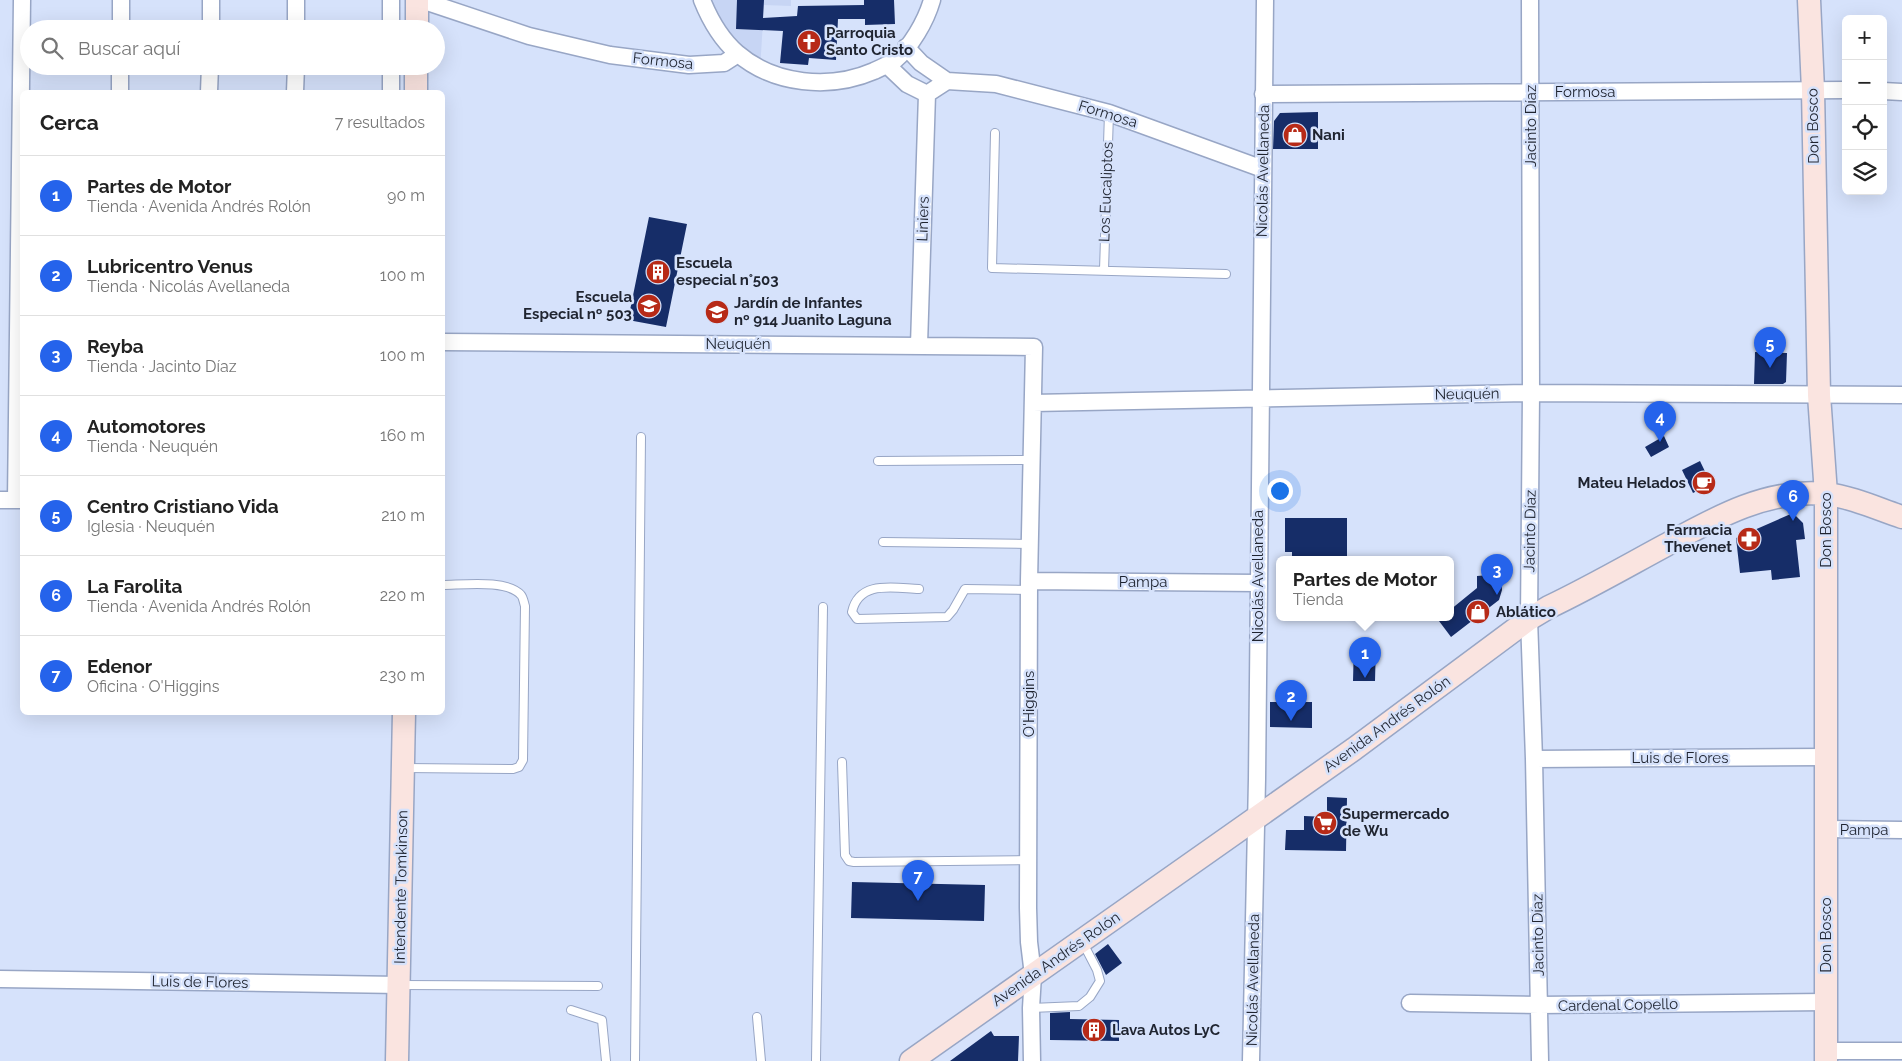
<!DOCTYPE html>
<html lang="es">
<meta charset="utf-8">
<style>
body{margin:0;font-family:Raleway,sans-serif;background:#f2f2f2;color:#222}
.controls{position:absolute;right:15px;top:15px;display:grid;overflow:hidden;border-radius:8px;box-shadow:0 5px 20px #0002}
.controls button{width:45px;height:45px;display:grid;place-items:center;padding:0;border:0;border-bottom:1px solid #e0e0e0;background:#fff;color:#222;font:25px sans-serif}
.you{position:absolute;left:1279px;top:490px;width:18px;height:18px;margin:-12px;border:4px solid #fff;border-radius:50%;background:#1a73e8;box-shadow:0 0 0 8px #1a73e833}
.badge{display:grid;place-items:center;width:32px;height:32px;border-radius:50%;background:#2563eb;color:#fff;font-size:16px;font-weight:700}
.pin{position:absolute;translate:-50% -41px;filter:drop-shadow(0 1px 2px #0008)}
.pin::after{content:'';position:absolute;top:26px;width:18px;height:15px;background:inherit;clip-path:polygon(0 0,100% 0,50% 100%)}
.popup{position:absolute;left:1276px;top:556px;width:178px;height:65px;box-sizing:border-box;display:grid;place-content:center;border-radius:8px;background:#fff;filter:drop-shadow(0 1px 4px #0005);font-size:16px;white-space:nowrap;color:#767676}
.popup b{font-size:19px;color:#222}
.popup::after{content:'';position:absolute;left:50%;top:100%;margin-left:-10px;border:10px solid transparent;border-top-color:#fff}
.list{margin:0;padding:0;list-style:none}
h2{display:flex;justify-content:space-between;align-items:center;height:65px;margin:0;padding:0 20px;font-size:21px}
h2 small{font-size:16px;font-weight:400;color:#767676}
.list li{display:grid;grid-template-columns:32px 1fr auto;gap:15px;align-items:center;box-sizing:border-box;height:80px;padding:0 20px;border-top:1px solid #e0e0e0}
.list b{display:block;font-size:19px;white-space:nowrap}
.list p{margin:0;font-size:16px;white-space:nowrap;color:#767676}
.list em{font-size:16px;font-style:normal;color:#767676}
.icon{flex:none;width:28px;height:28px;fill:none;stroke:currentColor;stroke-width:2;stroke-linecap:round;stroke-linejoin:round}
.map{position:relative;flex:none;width:1902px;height:1061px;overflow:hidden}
.search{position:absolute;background:#fff;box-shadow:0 5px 20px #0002;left:20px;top:20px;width:425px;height:55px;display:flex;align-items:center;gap:12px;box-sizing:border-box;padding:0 18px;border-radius:28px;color:#767676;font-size:19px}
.panel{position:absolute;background:#fff;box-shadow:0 5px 20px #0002;left:20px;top:90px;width:425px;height:625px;border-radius:8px}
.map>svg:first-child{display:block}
.built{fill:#c7d5f4}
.building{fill:#162d68}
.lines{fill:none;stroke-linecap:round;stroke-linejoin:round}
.lane-casing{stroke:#98a6c5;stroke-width:10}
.street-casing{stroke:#98a6c5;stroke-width:19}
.secondary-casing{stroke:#98a6c5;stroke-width:25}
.lane{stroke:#fff;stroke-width:8}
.street{stroke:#fff;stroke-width:16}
.secondary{stroke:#fae4e0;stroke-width:22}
.labels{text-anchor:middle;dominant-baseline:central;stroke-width:5;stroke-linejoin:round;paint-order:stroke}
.poi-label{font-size:15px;font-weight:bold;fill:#1f2430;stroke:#d6e2fb;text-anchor:start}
.street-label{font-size:15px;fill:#1f2430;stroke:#d6e2fb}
</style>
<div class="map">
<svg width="1902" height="1061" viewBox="0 0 1902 1061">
<rect width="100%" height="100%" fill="#d6e2fb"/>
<path class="built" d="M703,0H791V6L764,5L760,70L738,53Z"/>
<path class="building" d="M737,0H764L763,18L797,16L798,6L864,5V0H894L895,24L865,25V19H838L836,60L809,58L808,65L780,63L783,31L736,29Z
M1318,112V149H1273L1274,121L1280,113Z
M649,217L687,224L666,327L628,320Z
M1755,352L1787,353L1786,382L1783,384H1754Z
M1664,436L1669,447L1651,457L1645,447Z
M1700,461L1711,484L1693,493L1682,470Z
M1793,513L1803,523L1805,539L1796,540L1800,577L1772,580L1771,570L1740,573L1736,538Z
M1285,518H1347V559H1292V552H1285Z
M1501,574L1502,590L1499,600L1451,637L1436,617H1450V610L1477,588V576Z
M1354,643H1376L1375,681H1353Z
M1270,702H1312V728L1270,727Z
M1327,797L1347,798L1346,851L1285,850L1286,830H1304V816L1327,817Z
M852,882L985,885L984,921L851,918Z
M1108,944L1122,963L1106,975L1095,954Z
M1070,1012V1019L1119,1020V1041L1050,1040V1013Z
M991,1031L994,1036H1019L1018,1061H950Z"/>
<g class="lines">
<g class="lane-casing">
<path id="lane" d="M995,133L992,268L1226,274
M1104,270L1109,113
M878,461L1031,460
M883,542L1030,544
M919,589C893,588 859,580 852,612L857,619L947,617L953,610L965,589L1029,590
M842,762L845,855L849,861L854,862L1029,860
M405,768L513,769L519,767L523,760L525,606C524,603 523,597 521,595C507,579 462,585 442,585
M400,985L598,986
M1031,1008L1079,1006L1090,997L1100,981L1097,970L1083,943
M571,1010L602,1020L606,1061
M757,1017L761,1061
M635,1061L641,437
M816,1061L823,607"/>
</g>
<g class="street-casing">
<path id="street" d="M421,0L529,36L610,55L689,65L724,63L738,54
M702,0C710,20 721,39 737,53C774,85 830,90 874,71C880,68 888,65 894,61C911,47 926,21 932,0
M1530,0L1531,393L1529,619L1534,759L1540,1061
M121,29V0
M211,29V0
M296,29V0
M391,29V0
M906,47L921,63L947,81L996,84L1109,113L1263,169
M887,65L907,84L927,94L947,81
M1883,91L1902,92
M120,92V66
M209,92L210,66
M295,92L296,66
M391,92V66
M1263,94L1846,90
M442,342L1034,347L1029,581L1028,908L1029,942L1033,975L1031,1008L1032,1061
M919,345L927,94
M1033,403L1531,393L1902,395
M0,500H22
M16,500L22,0
M1029,581L1258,583
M1534,759L1826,757
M1826,829L1902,830
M0,979L400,985
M1410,1003L1539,1005L1826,1002
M1826,1051H1902
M1251,1061L1257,779L1265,0"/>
</g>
<g class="secondary-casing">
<path id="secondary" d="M1809,0L1813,90L1819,395L1826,494V1061
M417,29V0
M416,92V66
M397,1061L404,712
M911,1061L1354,749L1529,619L1549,607C1589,588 1627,566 1666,545C1715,518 1768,488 1826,494C1852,497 1878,509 1902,517"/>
</g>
<use href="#lane" class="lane"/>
<use href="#street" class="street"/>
<use href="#secondary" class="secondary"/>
</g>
<defs>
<g id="church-disc" transform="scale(1.25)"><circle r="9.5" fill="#b72a17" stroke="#d6e2fb"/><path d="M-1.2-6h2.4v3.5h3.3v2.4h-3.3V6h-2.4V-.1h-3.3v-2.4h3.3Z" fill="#fff"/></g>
<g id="shop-disc" transform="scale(1.25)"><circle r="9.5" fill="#b72a17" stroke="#d6e2fb"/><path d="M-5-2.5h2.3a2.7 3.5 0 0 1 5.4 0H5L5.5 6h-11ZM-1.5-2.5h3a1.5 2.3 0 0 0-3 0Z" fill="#fff"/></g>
<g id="building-disc" transform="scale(1.25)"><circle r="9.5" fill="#b72a17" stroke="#d6e2fb"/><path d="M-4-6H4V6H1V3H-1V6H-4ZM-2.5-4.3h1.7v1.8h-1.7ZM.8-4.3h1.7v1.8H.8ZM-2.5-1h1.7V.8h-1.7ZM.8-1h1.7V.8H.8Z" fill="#fff"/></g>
<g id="school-disc" transform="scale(1.25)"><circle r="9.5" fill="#b72a17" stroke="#d6e2fb"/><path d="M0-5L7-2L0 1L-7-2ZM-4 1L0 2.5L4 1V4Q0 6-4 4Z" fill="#fff"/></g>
<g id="cafe-disc" transform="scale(1.25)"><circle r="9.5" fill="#b72a17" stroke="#d6e2fb"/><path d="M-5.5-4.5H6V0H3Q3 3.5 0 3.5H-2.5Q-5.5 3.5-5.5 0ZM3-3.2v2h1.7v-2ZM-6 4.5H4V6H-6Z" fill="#fff"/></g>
<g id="pharmacy-disc" transform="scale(1.25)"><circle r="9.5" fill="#b72a17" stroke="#d6e2fb"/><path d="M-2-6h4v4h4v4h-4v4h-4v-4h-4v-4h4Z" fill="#fff"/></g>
<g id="supermarket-disc" transform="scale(1.25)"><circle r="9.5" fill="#b72a17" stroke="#d6e2fb"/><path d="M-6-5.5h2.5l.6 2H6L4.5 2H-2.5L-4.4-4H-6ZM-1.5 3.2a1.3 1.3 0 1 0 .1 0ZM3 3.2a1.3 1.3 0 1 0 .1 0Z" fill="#fff"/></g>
</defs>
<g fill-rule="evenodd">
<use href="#church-disc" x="809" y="42"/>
<use href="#shop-disc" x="1295" y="135"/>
<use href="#building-disc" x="658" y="272"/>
<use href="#school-disc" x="649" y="306"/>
<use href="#school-disc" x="717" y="312"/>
<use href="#cafe-disc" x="1704" y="483"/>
<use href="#pharmacy-disc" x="1749" y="539"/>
<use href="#shop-disc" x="1478" y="612"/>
<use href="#supermarket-disc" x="1325" y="823"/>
<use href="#building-disc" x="1094" y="1030"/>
</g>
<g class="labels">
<g class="poi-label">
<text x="826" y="33">Parroquia<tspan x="826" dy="17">Santo Cristo</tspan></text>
<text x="1312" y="135">Nani</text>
<text x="676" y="263">Escuela<tspan x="676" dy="17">especial n°503</tspan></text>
<text x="632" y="297" text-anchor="end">Escuela<tspan x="632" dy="17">Especial nº 503</tspan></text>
<text x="734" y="303">Jardín de Infantes<tspan x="734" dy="17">nº 914 Juanito Laguna</tspan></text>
<text x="1686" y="483" text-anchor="end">Mateu Helados</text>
<text x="1732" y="530" text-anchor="end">Farmacia<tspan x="1732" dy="17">Thevenet</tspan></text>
<text x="1496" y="612">Ablático</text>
<text x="1342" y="814">Supermercado<tspan x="1342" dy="17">de Wu</tspan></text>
<text x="1112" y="1030">Lava Autos LyC</text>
</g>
<g class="street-label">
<text transform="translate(663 61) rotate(6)">Formosa</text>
<text x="1585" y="92">Formosa</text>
<text transform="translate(1108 114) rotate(17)">Formosa</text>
<text transform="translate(1531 126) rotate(-90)">Jacinto Díaz</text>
<text transform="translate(1813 126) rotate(-91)">Don Bosco</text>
<text transform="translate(1263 171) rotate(-89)">Nicolás Avellaneda</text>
<text transform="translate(1106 192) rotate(-88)">Los Eucaliptos</text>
<text transform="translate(923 219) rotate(-88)">Liniers</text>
<text x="738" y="344">Neuquén</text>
<text transform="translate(1467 394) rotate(-1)">Neuquén</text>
<text transform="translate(1826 530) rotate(-90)">Don Bosco</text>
<text transform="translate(1530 531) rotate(-89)">Jacinto Díaz</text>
<text transform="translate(1258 576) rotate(-90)">Nicolás Avellaneda</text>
<text x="1143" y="582">Pampa</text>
<text transform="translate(1029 704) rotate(-90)">O'Higgins</text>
<text transform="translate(1387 724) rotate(-36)">Avenida Andrés Rolón</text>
<text x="1680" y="758">Luis de Flores</text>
<text x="1864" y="830">Pampa</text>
<text transform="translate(401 887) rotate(-89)">Intendente Tomkinson</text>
<text transform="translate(1538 935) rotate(-91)">Jacinto Díaz</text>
<text transform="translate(1826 935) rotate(-90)">Don Bosco</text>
<text transform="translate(1056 959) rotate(-35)">Avenida Andrés Rolón</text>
<text transform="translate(1253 980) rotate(-89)">Nicolás Avellaneda</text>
<text transform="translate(200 982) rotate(1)">Luis de Flores</text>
<text transform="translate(1618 1005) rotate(-1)">Cardenal Copello</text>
</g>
</g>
</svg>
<div class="controls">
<button>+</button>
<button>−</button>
<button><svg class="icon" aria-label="locate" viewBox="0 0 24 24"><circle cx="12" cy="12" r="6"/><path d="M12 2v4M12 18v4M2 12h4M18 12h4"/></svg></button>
<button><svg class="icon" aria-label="layers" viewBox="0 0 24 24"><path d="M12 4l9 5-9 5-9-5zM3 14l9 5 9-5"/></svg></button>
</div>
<div class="you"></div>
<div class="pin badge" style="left:1365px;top:678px">1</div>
<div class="popup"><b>Partes de Motor</b>Tienda</div>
<div class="pin badge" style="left:1291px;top:721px">2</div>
<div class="pin badge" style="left:1497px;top:595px">3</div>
<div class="pin badge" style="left:1660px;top:442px">4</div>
<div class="pin badge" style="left:1770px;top:368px">5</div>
<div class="pin badge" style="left:1793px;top:521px">6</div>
<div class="pin badge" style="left:918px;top:901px">7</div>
<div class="search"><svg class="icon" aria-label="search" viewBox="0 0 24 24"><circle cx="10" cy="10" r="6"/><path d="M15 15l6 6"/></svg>Buscar aquí</div>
<section class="panel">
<h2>Cerca<small>7 resultados</small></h2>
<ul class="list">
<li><span class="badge">1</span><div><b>Partes de Motor</b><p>Tienda · Avenida Andrés Rolón</p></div><em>90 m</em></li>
<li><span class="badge">2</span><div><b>Lubricentro Venus</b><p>Tienda · Nicolás Avellaneda</p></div><em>100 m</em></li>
<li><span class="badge">3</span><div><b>Reyba</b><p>Tienda · Jacinto Díaz</p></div><em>100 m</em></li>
<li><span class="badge">4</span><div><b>Automotores</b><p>Tienda · Neuquén</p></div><em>160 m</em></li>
<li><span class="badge">5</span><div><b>Centro Cristiano Vida</b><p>Iglesia · Neuquén</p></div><em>210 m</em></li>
<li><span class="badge">6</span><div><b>La Farolita</b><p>Tienda · Avenida Andrés Rolón</p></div><em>220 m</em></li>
<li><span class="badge">7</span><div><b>Edenor</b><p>Oficina · O'Higgins</p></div><em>230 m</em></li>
</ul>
</section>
</div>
